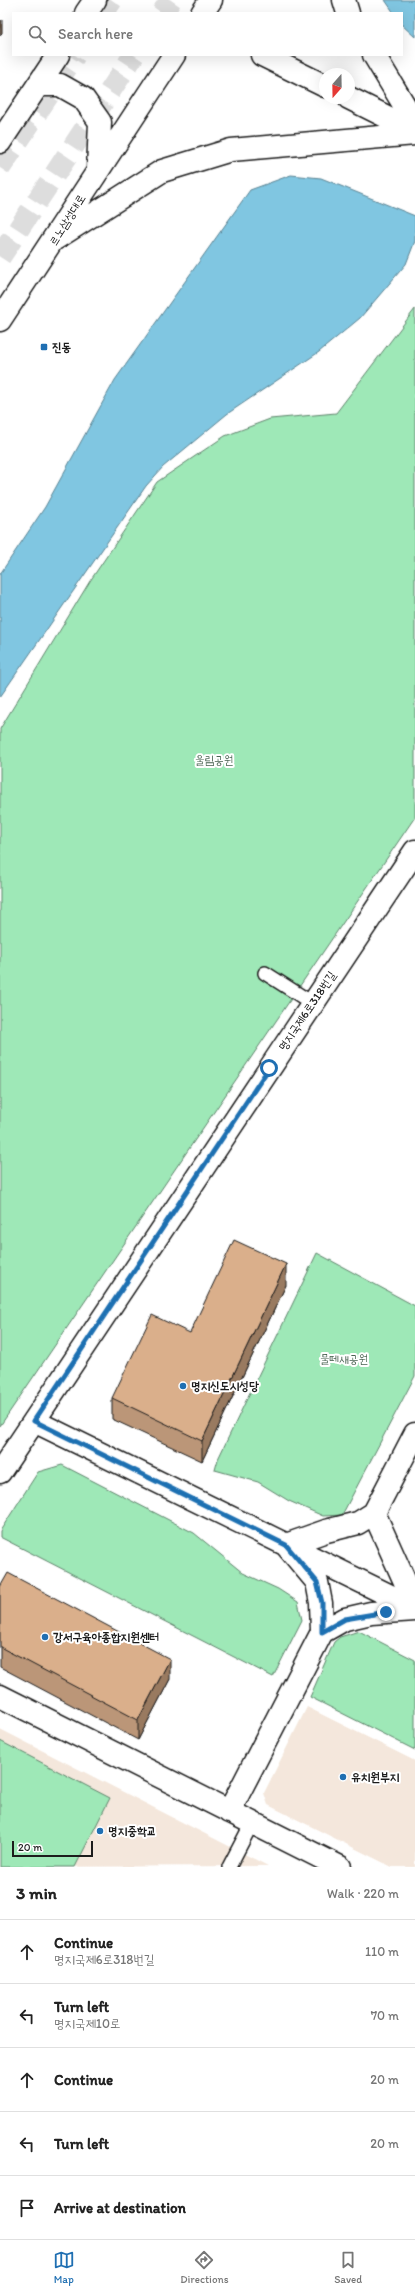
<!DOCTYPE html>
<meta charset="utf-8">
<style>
body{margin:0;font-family:Itim,"Poor Story",sans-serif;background:#f2f2f2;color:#222}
.compass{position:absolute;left:319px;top:68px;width:36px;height:36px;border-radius:50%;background:#fff;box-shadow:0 4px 16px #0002;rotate:200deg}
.scale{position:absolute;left:12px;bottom:10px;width:81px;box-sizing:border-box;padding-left:4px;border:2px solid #1c1c1c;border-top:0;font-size:11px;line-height:14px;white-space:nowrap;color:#1c1c1c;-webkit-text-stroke:3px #fff;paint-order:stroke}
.stop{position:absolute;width:12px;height:12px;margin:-9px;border:3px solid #1f6fb2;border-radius:50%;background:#fff}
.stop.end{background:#1f6fb2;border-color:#fff;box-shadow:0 1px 4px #0008}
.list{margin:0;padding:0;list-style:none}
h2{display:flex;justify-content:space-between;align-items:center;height:52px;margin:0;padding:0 16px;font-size:17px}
h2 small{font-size:13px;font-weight:400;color:#767676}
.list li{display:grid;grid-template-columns:26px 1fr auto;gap:12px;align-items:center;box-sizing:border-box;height:64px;padding:0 16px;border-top:1px solid #e0e0e0}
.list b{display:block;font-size:15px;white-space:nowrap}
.list p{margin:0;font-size:13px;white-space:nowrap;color:#767676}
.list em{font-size:13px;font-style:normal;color:#767676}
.icon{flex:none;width:22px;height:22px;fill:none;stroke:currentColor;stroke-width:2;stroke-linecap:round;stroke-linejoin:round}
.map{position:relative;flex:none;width:415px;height:1867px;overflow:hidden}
.search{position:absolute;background:#fff;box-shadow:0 4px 16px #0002;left:12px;right:12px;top:12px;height:44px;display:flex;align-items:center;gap:10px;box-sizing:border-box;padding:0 14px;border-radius:0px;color:#767676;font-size:15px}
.sheet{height:372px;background:#fff}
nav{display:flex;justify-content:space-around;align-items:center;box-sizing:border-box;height:56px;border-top:1px solid #e0e0e0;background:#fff;font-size:11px;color:#767676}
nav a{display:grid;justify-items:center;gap:2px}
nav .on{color:#1f6fb2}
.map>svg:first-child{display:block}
.built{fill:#f4e7dc}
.green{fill:#9ee8b7;stroke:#5d826a}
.water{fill:#80c6e1;stroke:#588292}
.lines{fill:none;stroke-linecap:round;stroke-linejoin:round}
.secondary-tunnel{stroke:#ddd;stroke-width:22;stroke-dasharray:22 11;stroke-linecap:butt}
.lane-casing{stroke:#1c1c1c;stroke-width:16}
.street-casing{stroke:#1c1c1c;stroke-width:25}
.secondary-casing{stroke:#1c1c1c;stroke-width:25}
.lane{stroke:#fff;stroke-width:13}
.street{stroke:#fff;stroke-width:22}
.secondary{stroke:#fff;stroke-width:22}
.wall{fill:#bb9678;stroke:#1c1c1c}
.shaded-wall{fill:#997a61;stroke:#1c1c1c}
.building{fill:#daaf8b;stroke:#1c1c1c}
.route{stroke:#1f6fb2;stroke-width:5}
.poi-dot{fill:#1f6fb2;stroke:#fff;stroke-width:1.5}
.labels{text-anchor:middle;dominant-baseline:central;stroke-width:4;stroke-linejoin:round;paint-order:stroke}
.street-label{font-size:12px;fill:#1c1c1c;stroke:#fff}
.poi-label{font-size:12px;font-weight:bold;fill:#1c1c1c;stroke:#fff;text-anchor:start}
.park-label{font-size:12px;fill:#4a6352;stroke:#fff}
</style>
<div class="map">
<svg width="415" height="1867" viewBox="0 0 415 1867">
<rect width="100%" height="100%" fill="#fff"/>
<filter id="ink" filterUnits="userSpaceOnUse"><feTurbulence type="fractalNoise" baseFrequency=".025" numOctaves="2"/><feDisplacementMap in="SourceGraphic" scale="8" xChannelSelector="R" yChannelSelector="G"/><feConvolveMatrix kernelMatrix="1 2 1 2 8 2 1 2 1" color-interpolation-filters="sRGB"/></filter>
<g filter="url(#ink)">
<path class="built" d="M307,1707L415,1761V1867H392L268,1805L264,1793Z
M0,1729L268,1866L0,1867Z"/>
<path class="green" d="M415,309V817L0,1426V729L90,581L157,482L225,436L270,419L336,413Z
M317,1253L415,1306V1376L342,1515L323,1516L289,1501L258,1482L215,1470L218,1459Z
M62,1465L194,1533L243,1573L278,1589L298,1602L302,1620L273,1677L0,1537V1531L38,1472Z
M359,1631L415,1660V1750L310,1697L334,1642L340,1637Z
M0,1741L110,1798L75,1867H0Z"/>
<path class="water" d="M385,0H415V37L402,25V13H394Z
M291,175L321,178L415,216V241L406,264L360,318L319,352L227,414L163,467L146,486L0,697V574L45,507L115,380L250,190Z"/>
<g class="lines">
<path class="secondary-tunnel" d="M103,13L112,0
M162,13L171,0
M0,168L75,55
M0,257L134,55"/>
<g class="lane-casing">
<path id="lane" d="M265,973L312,1003
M229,1867L252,1823"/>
</g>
<g class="street-casing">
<path id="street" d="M34,1421L415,1608
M0,1472L415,851
M374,1513L415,1604
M322,1632L345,1619L371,1613L415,1610
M0,1696L340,1867
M229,1812L322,1632L321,1603L317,1582L286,1545L326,1531L358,1523L374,1513L415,1434"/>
</g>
<g class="secondary-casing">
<path id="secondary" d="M344,0L348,13
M86,13L95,0
M202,13L211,0
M262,55L325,86
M374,55L415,123
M38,85H60L83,98L100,122L98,169
M349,98L415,131
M0,142L58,55
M55,239L162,171L231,150L415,134
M0,320L174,55"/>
</g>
<use href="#lane" class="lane"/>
<use href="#street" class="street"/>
<use href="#secondary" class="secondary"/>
</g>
<path class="wall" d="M286,1285L202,1461L112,1419V1398L190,1333Z
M0,1587L170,1679L138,1740L0,1667Z"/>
<path class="shaded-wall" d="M2,20V33L0,35V22Z
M286,1264V1285L202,1461V1441Z
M170,1659V1679L138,1740V1720Z"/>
<path class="building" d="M234,1240L286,1264L202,1441L112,1398L152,1315L190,1333Z
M8,1573L170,1659L138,1720L0,1647V1587Z"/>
</g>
<g class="lines" filter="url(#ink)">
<path class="route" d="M269,1068L34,1421L286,1545L317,1582L322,1603V1632L345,1619L386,1612"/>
</g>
<g class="poi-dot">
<rect x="40" y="343" width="8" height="8" rx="2"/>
<circle cx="183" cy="1386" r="4"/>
<circle cx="45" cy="1637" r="4"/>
<circle cx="343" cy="1777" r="4"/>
<circle cx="100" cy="1831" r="4"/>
</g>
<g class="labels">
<g class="street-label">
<text transform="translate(67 220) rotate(-58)">르노삼성대로</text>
<text transform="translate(307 1011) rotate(-56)">명지국제6로318번길</text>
</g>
<g class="poi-label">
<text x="52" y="347">진동</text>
<text x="191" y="1386">명지신도시성당</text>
<text x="53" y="1637">강서구육아종합지원센터</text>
<text x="351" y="1777">유치원부지</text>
<text x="108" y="1831">명지중학교</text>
</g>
<g class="park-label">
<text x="214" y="760">울림공원</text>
<text x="344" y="1359">물떼새공원</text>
</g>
</g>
</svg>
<svg class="compass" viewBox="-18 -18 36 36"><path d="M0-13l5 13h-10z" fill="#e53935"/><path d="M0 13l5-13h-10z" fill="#767676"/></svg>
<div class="scale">20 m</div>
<div class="stop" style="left:269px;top:1068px"></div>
<div class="stop end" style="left:386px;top:1612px"></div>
<div class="search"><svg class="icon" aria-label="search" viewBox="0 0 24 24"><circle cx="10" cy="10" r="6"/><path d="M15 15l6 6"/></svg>Search here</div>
</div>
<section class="sheet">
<h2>3 min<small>Walk · 220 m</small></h2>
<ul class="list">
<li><svg class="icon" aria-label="ahead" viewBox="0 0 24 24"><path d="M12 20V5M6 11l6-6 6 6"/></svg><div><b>Continue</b><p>명지국제6로318번길</p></div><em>110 m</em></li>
<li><svg class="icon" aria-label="left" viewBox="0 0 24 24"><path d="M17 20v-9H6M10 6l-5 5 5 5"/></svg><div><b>Turn left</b><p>명지국제10로</p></div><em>70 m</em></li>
<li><svg class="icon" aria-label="ahead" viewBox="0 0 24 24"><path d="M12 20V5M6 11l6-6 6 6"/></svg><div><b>Continue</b></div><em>20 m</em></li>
<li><svg class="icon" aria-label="left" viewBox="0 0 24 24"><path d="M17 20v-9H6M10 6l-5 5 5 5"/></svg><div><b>Turn left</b></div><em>20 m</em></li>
<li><svg class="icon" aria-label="arrive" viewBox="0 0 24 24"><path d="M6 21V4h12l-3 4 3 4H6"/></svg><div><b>Arrive at destination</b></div></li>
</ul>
</section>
<nav>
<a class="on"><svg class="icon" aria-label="map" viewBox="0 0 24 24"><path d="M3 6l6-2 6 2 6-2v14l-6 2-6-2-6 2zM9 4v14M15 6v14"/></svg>Map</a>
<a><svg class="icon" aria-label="directions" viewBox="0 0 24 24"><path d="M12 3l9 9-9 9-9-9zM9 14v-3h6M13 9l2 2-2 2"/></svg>Directions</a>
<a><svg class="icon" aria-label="saved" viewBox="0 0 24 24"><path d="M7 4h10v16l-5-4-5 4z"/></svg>Saved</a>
</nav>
